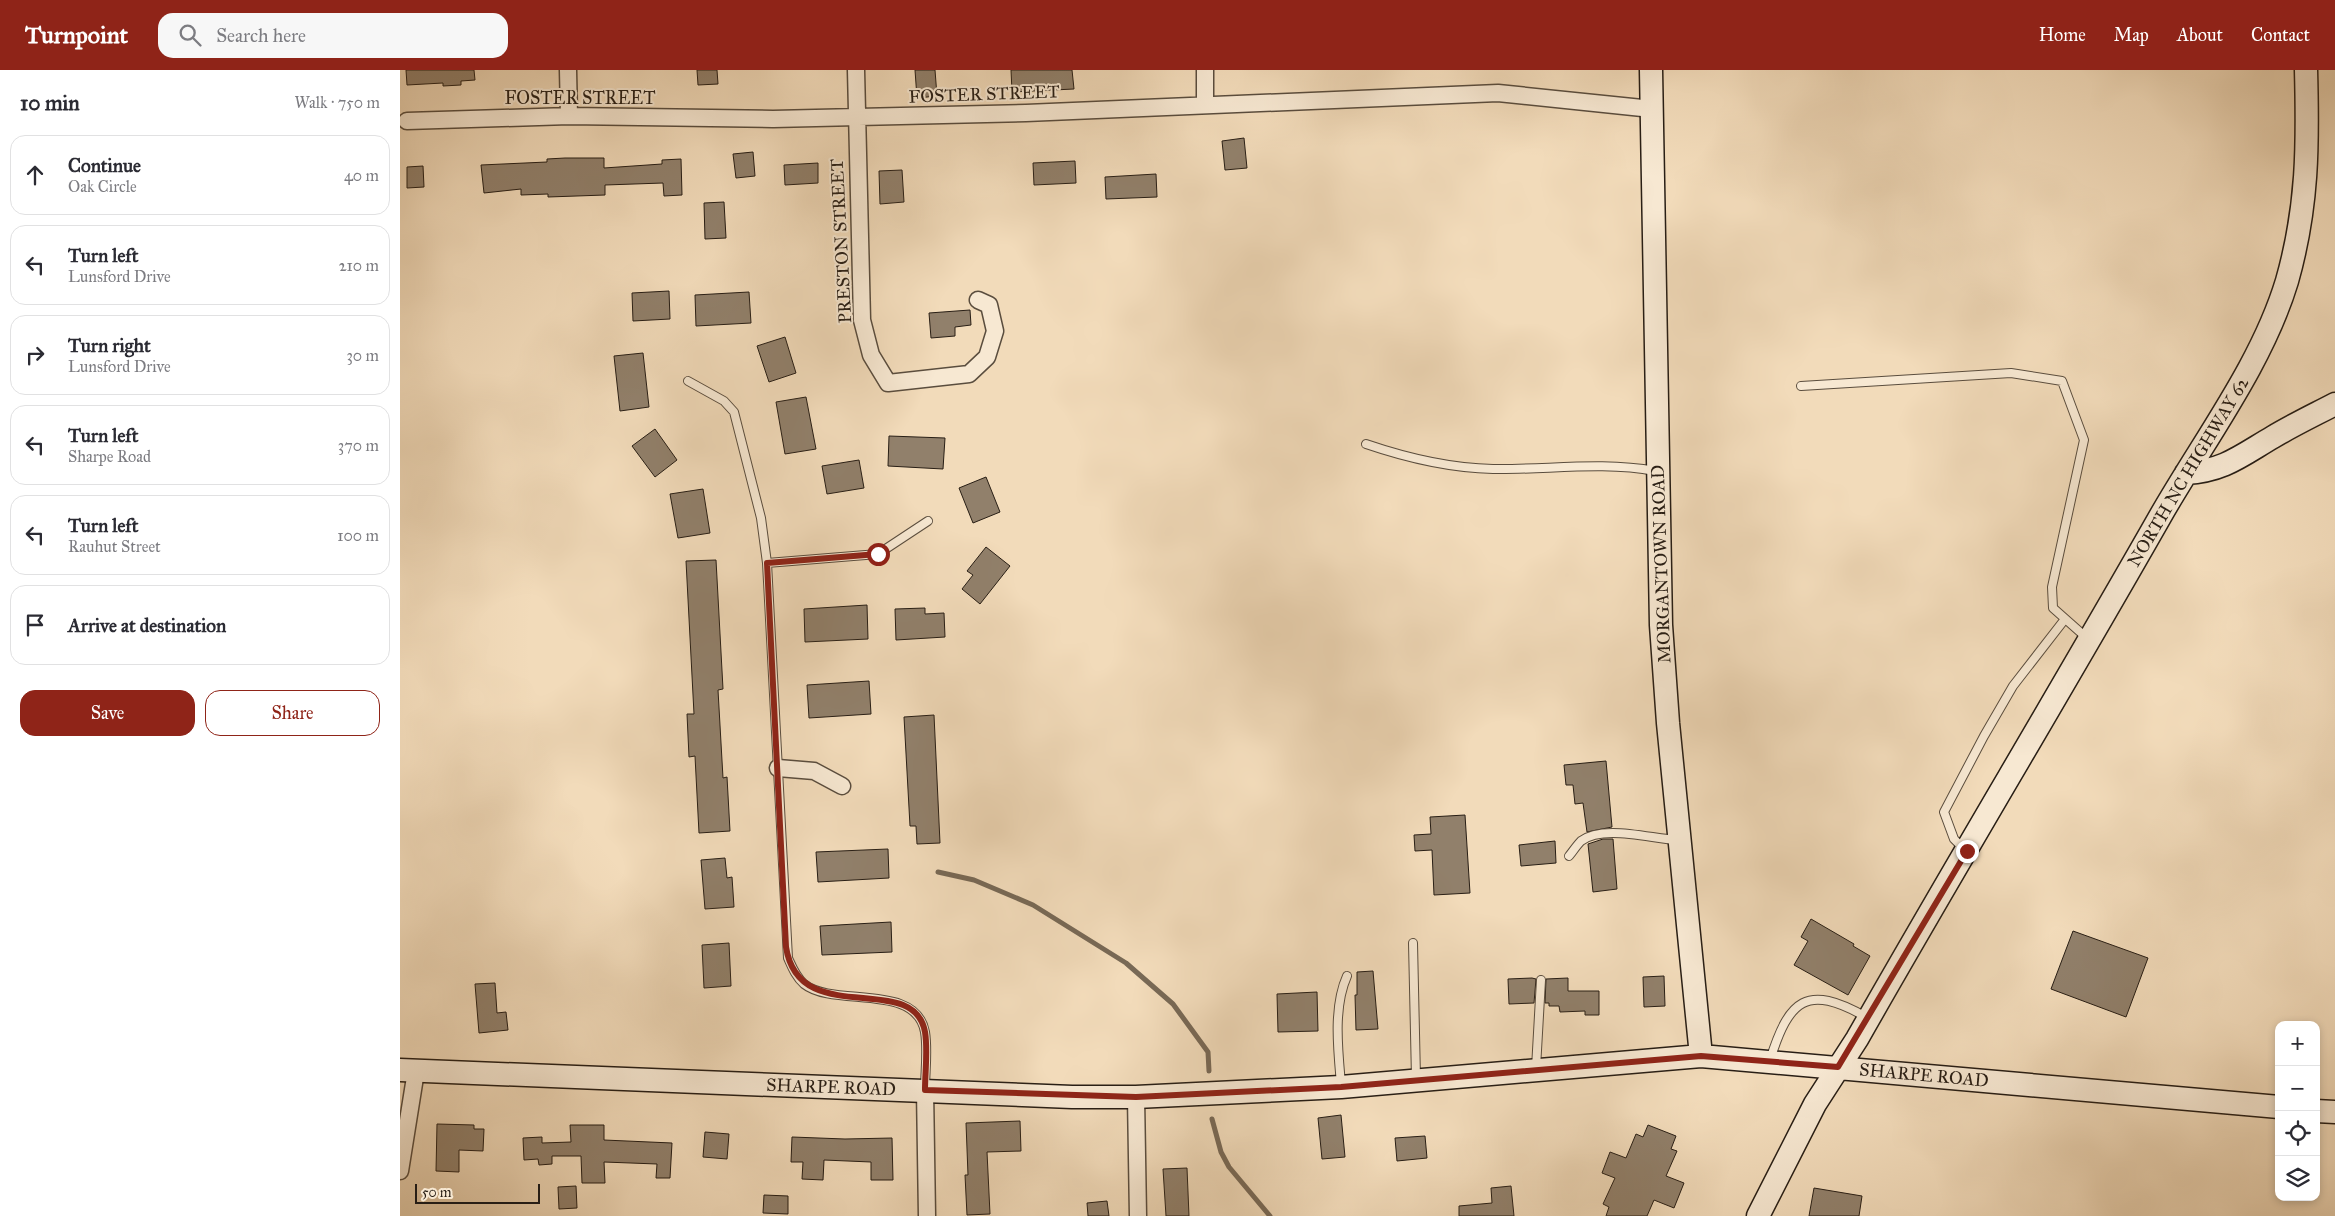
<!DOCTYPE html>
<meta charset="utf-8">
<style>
body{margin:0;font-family:"IM FELL Great Primer",serif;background:#f7f7f7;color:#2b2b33}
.controls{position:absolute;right:15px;bottom:15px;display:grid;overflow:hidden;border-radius:10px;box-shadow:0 2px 8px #0003}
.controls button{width:45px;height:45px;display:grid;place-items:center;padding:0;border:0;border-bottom:1px solid #e1e1e2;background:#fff;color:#2b2b33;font:25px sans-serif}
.scale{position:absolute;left:15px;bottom:12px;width:125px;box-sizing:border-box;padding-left:5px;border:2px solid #281e15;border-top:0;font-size:14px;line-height:18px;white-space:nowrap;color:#281e15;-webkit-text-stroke:4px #f7e8d2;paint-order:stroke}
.stop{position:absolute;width:15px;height:15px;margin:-11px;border:4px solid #8f2418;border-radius:50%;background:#fff}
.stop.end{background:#8f2418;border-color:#fff;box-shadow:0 1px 5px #0008}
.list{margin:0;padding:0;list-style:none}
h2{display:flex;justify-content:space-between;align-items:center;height:65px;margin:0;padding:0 20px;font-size:21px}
h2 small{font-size:16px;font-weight:400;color:#7c7c81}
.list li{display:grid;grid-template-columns:32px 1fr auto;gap:15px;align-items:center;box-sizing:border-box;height:80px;margin:0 10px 10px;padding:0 10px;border:1px solid #e1e1e2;border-radius:15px}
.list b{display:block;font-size:19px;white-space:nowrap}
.list p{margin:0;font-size:16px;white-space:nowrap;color:#7c7c81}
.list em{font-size:16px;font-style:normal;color:#7c7c81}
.actions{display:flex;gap:10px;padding:15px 20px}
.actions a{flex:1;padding:11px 0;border:1px solid #8f2418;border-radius:15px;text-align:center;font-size:18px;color:#8f2418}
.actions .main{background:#8f2418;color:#fff}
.icon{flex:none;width:28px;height:28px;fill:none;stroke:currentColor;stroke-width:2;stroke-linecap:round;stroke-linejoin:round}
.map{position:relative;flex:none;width:1935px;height:1146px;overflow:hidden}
header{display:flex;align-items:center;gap:30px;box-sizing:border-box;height:70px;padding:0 25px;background:#8f2418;color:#fff}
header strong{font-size:24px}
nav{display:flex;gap:28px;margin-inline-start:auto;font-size:18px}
.search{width:350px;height:45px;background:#f7f7f7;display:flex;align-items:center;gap:12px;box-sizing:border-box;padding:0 18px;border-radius:15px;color:#7c7c81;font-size:19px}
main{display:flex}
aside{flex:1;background:#fff}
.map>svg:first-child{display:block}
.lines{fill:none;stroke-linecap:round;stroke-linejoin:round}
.stream{stroke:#786956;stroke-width:5}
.building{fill:#91806b;stroke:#281e15}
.lane-casing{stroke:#5a4d3e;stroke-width:10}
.street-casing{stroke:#5a4d3e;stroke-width:19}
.secondary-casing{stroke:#281e15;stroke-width:25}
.lane{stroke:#f7e8d2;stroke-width:8}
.street{stroke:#f7e8d2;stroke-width:16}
.secondary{stroke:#f7e8d2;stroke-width:22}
.route{stroke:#8f2418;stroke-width:6}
.labels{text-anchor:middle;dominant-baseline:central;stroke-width:4;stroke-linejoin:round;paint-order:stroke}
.street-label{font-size:18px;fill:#281e15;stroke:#f7e8d2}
</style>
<header>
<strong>Turnpoint</strong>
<div class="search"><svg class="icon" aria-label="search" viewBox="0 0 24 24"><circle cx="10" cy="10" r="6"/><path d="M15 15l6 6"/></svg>Search here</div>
<nav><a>Home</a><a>Map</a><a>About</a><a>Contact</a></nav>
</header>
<main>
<aside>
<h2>10 min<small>Walk · 750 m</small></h2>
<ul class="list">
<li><svg class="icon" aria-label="ahead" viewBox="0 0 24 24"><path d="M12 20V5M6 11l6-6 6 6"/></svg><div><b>Continue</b><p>Oak Circle</p></div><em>40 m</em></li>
<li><svg class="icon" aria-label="left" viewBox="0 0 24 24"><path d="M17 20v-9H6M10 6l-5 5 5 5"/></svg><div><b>Turn left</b><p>Lunsford Drive</p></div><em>210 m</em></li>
<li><svg class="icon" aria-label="right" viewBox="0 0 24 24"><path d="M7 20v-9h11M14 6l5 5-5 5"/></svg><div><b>Turn right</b><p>Lunsford Drive</p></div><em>30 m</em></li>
<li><svg class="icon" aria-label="left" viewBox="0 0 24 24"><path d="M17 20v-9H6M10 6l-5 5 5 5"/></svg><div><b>Turn left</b><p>Sharpe Road</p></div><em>370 m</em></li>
<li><svg class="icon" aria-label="left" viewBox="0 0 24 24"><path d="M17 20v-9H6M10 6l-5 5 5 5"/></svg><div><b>Turn left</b><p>Rauhut Street</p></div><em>100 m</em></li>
<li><svg class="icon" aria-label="arrive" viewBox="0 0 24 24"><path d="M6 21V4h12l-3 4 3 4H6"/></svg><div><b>Arrive at destination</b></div></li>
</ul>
<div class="actions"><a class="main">Save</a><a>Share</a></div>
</aside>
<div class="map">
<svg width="1935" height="1146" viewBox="0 0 1935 1146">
<rect width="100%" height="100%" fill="#f2dbba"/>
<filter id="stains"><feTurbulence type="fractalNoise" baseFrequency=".004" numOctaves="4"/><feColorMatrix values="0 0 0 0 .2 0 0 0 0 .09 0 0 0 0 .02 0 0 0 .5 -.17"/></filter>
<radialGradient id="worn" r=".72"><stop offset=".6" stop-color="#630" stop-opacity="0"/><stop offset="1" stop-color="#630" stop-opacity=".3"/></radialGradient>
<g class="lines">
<path class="stream" d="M538,802L574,810L633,835L726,893L773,934L808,982L809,1001
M812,1049L821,1082L829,1097L870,1146"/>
</g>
<path class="building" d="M6,0H74L75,10L61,11V15L43,16V13L7,15Z
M297,0H317L318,14L298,15Z
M515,0H535L537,26L517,28Z
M611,0H672L674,19L612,22Z
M844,68L847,98L825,100L822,71Z
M353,82L355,106L336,108L333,84Z
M165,88H204V98L262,94V90L281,89L282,125L264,126L263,113L205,115V125L148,127V124L121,125V119L84,123L81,95L147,92V89Z
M675,91L676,113L634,115L633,93Z
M418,93V113L385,115L384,95Z
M23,96L24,117L7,118V97Z
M502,100L504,132L480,134L479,101Z
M756,104L757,127L706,129L705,107Z
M324,132L326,168L305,169L304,133Z
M269,221L270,249L233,251L232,223Z
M349,222L351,253L296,256L295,225Z
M570,240L571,255L555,257V266L531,268L529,243Z
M385,267L396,303L369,312L357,276Z
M243,283L249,337L220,341L214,286Z
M406,327L416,379L385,384L376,332Z
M255,359L277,390L255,407L232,376Z
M489,366L545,368L543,399L488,396Z
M459,390L464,418L427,424L422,396Z
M586,407L600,442L573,453L559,418Z
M303,419L310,463L278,468L270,424Z
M586,477L610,496L580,534L562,519L573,505L567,501Z
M316,490L323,619L318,620L323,708L327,707L330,761L299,763L295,686L289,687L287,644H294L286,491Z
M467,535L468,569L405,572L404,539Z
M525,538V544L544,543L545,567L496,570L495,539Z
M469,611L471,644L409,648L407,615Z
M534,645L540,773L517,774L516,756H510L504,647Z
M1206,691L1212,757L1187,762L1183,733L1175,734L1173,715H1166L1164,695Z
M1065,745L1070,823L1034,825L1032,780L1015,781L1014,765L1031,764L1030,747Z
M1203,769H1213L1217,819L1193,822L1188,774Z
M1155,771L1156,793L1121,796L1119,775Z
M488,779L489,808L418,812L416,782Z
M325,788L327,808L332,807L334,837L305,839L301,790Z
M1411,849L1454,874L1453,876L1470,886L1448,925L1394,895L1408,871L1401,867Z
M491,852L492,882L422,885L420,856Z
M1673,861L1748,888L1726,947L1651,919Z
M329,873L331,916L304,918L302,875Z
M973,901L978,959L956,960L955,925H957V902Z
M1264,906L1265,936L1244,937L1243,907Z
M1132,908L1136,909L1134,933L1109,934L1108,909Z
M1168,908V921H1199V945H1185V941L1160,942L1159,936H1149V933H1145L1146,909Z
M95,913L97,943L106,942L108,960L79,963L75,914Z
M917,922L918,961L878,962L877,924Z
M941,1045L945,1087L922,1089L918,1048Z
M620,1051L621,1081L587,1082L590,1144L567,1145L565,1105H568L566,1053Z
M37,1054L74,1055V1059H84L83,1081L59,1080V1102L36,1101Z
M170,1055H204V1070L272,1073L270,1108H256L257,1094L204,1092L205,1113H182L181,1086H152V1094L139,1095L138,1089L124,1090L123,1068L142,1067V1073L171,1072Z
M1248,1055L1276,1066L1271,1079L1277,1081L1266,1106L1284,1113L1274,1138L1254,1130L1247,1146H1206L1209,1137L1203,1134L1215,1108L1202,1103L1210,1082L1226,1088L1236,1064L1243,1067Z
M305,1062L329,1064L327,1089L303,1087Z
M1025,1066L1027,1088L997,1091L995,1068Z
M392,1067L445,1069L492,1068L493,1110H471V1092L424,1090L423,1110L402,1109L403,1092H391Z
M787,1098L789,1146H766L763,1099Z
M176,1116L177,1138L159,1139L158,1117Z
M1111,1116L1114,1146H1059V1136L1092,1133L1091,1118Z
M1414,1118L1462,1126L1459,1146H1409Z
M364,1125L388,1126V1144L363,1143Z
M707,1131L709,1146H688L687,1133Z"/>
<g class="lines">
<g class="lane-casing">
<path id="lane" d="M288,311L324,331L334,342L361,448L367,493L388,888C392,897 396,907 404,914C434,938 516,912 525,962C528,980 525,1002 525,1020
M1401,316L1611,303L1662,311L1684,370L1652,517L1653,538L1688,569
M966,374C1007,388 1049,398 1093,399C1147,400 1202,391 1255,401
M367,493L478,484L528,451
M1563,778L1554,769L1544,742L1584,666L1613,616L1665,549
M1169,786C1173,781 1177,775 1181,771C1203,754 1252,769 1278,770
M1013,873L1016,1008
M1370,990C1389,930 1406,913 1466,947
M1136,998L1141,910
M941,1014C938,980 933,937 947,906"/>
</g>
<g class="street-casing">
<path id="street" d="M168,0L169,46
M456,0L462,250L471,285L488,313L569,304L587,287L595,261L589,235L578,230
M805,35V0
M7,51L169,46L373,49L626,43L1098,23L1252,39
M378,698L414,701L442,716
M525,1020L527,1146
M736,1027L738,1146
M0,1101L16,1001"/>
</g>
<g class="secondary-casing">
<path id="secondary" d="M1251,0L1261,555L1268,653L1301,986
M1786,403C1824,401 1842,385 1873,367C1893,355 1914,345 1935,334
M0,1000L672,1027H736L941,1017L1301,986L1879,1037
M1916,1041L1935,1042
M1358,1146L1415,1034L1457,969C1557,793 1661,621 1761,445C1804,370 1862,294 1887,211C1908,137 1908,75 1906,0"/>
</g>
<use href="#lane" class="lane"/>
<use href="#street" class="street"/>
<use href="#secondary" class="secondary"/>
</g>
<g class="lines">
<path class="route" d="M478,484L367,493L386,877C399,961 514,899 525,962C528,980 525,1002 525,1020L736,1027L941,1017L1301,986L1438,997L1567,781"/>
</g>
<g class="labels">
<g class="street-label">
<text transform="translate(584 24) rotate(-2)">FOSTER STREET</text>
<text x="180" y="28">FOSTER STREET</text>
<text transform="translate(441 171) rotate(-93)">PRESTON STREET</text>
<text transform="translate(1788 402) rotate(-59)">NORTH NC HIGHWAY 62</text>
<text transform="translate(1261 494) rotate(-92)">MORGANTOWN ROAD</text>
<text transform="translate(1524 1005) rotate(5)">SHARPE ROAD</text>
<text transform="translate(431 1017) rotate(2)">SHARPE ROAD</text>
</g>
</g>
<rect width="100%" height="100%" filter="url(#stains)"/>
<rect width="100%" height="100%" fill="url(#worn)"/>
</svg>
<div class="controls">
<button>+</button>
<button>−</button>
<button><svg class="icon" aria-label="locate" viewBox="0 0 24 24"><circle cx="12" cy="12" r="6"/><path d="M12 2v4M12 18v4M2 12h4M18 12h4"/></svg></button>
<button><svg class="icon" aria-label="layers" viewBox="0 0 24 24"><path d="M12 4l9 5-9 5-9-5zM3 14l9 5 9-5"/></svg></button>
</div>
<div class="scale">50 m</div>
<div class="stop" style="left:478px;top:484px"></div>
<div class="stop end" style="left:1567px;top:781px"></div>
</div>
</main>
